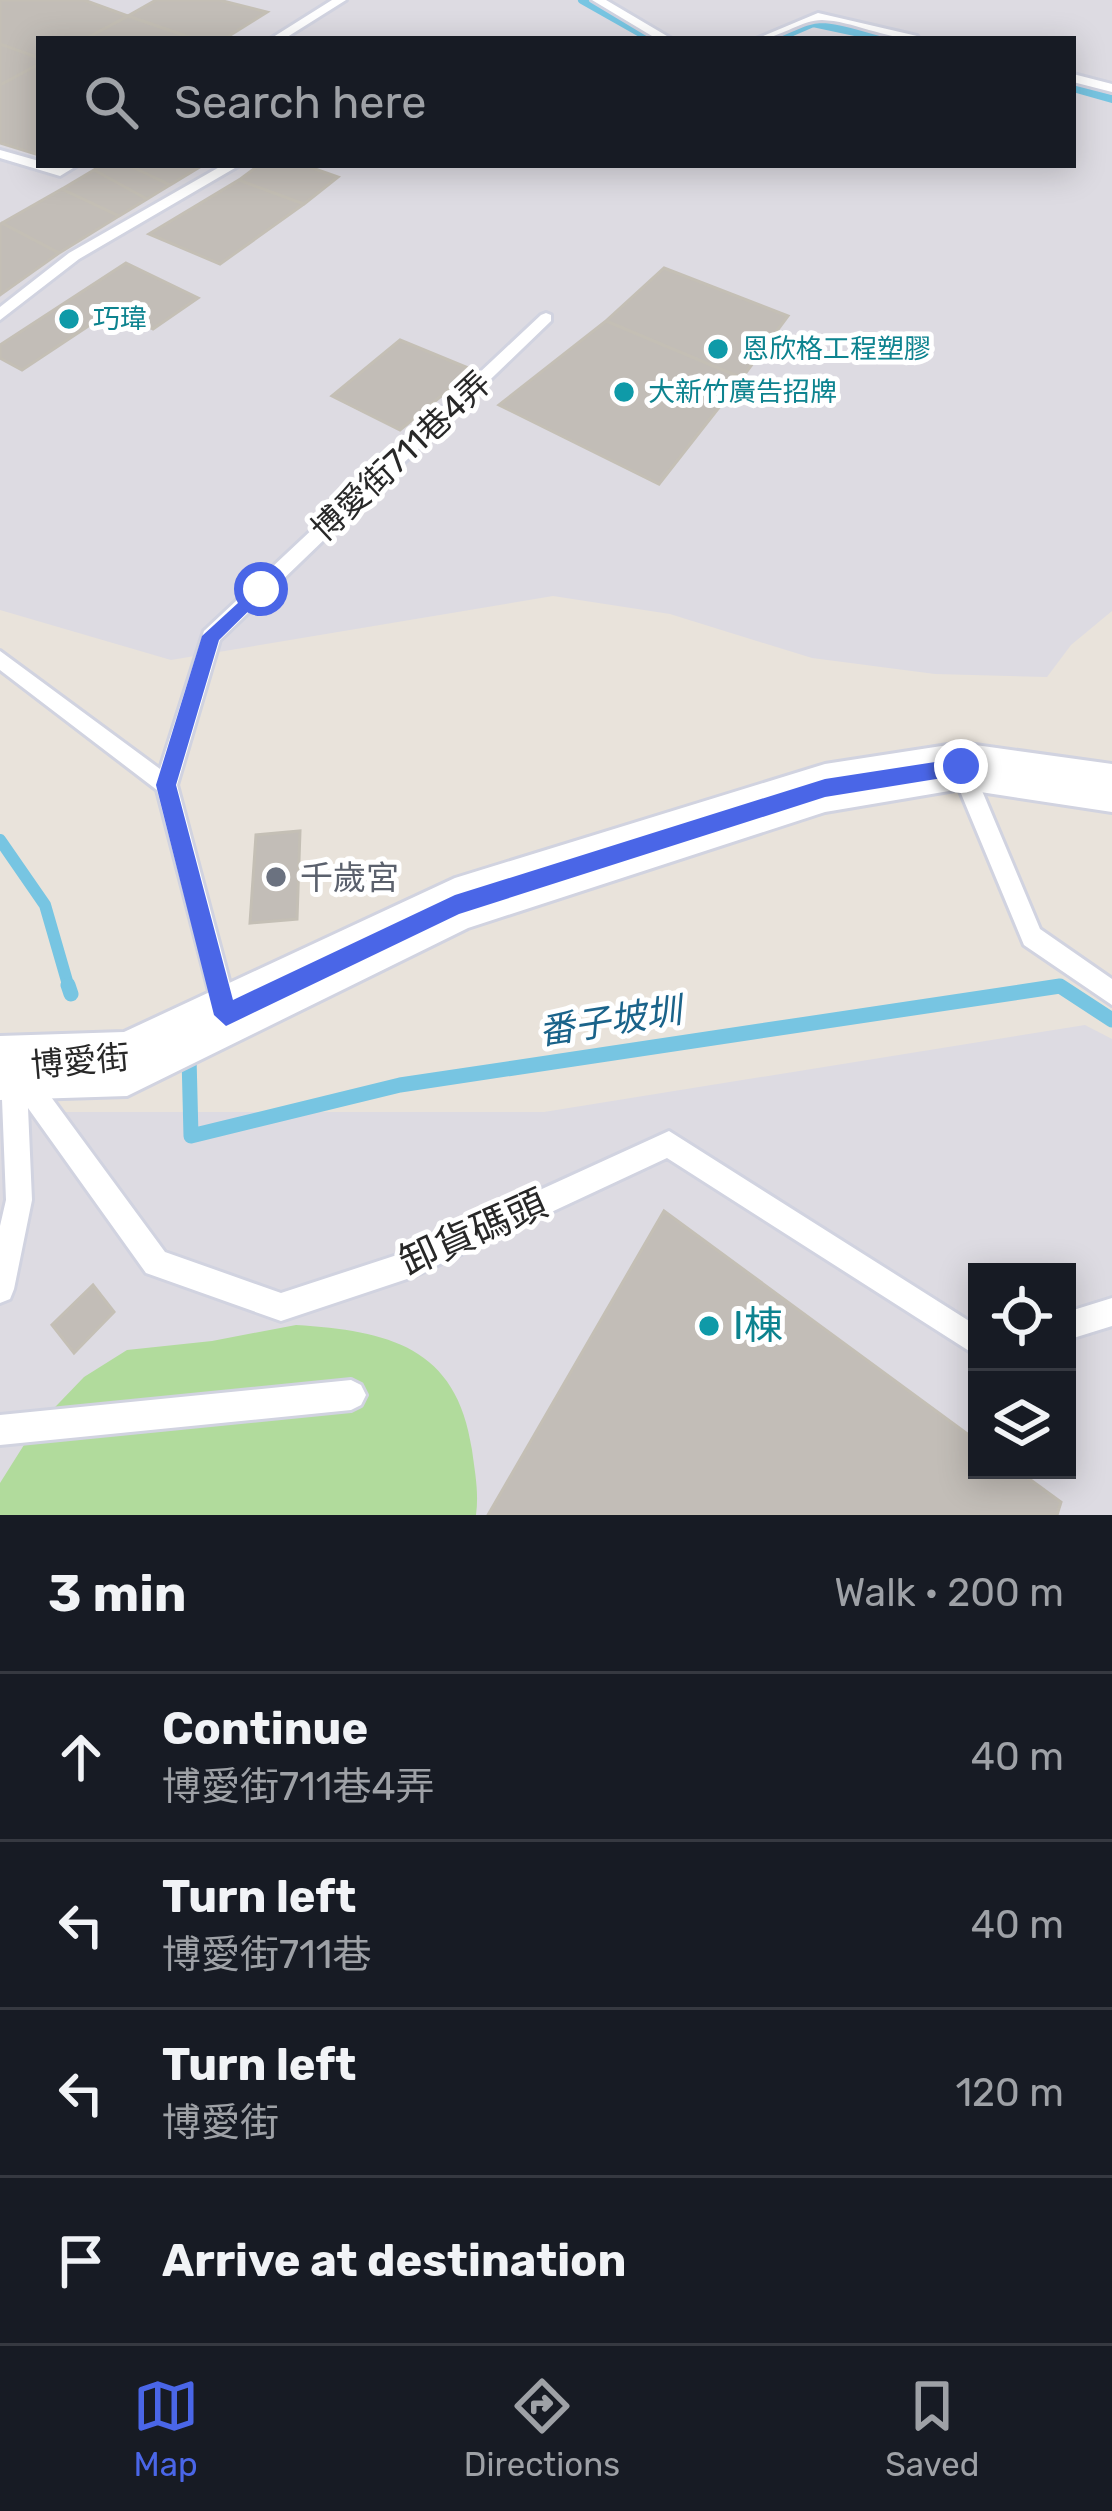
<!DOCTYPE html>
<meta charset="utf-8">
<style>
body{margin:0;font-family:Rubik,"Noto Sans TC",sans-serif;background:#242831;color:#f1f3f6}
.controls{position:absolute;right:36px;bottom:36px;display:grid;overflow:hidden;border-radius:0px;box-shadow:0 6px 30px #0003}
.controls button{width:108px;height:108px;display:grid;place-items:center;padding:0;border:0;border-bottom:3px solid #363941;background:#171b24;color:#f1f3f6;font:60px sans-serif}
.stop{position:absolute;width:36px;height:36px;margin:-27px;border:9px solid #4a66e7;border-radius:50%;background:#fff}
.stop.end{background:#4a66e7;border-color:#fff;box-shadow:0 3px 12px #0008}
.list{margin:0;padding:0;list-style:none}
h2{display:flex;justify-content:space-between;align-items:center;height:156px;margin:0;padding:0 48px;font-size:51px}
h2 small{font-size:39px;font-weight:400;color:#9ea1a6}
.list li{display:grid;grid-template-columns:78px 1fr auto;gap:36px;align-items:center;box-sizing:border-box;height:168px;padding:0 48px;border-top:3px solid #363941}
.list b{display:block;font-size:45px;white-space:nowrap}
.list p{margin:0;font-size:39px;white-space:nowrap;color:#9ea1a6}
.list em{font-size:39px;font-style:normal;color:#9ea1a6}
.icon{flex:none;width:66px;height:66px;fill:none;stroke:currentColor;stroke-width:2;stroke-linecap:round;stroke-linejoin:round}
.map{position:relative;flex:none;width:1112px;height:1515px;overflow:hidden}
.search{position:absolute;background:#171b24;box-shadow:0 6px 30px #0003;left:36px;right:36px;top:36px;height:132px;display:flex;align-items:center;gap:30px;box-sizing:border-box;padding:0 42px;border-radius:0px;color:#9ea1a6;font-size:45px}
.sheet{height:828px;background:#171b24}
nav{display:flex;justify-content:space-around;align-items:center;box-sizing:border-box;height:168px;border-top:3px solid #363941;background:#171b24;font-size:33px;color:#9ea1a6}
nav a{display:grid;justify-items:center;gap:6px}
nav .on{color:#4a66e7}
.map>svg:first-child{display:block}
.industrial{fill:#dddbe2;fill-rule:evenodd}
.green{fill:#b1db9c}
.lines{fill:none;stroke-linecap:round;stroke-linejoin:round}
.stream-far2{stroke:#77c5e2;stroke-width:8}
.stream-far1{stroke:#77c5e2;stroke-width:12}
.stream{stroke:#77c5e2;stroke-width:15}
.building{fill:#c2bdb7;stroke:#c4bfb5;stroke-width:3}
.lane-casing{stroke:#d1d3e0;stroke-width:6}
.secondary-casing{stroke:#d1d3e0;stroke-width:6}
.lane{fill:#fff;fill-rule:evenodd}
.secondary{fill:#fff;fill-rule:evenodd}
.route{fill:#4a66e7}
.culture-dot{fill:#0f9aa8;stroke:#fff;stroke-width:4.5}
.worship-dot{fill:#6b7280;stroke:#fff;stroke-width:4.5}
.labels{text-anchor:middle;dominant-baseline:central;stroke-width:10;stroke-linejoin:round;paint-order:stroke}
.far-culture-label{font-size:27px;fill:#0d838f;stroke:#fff;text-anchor:start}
.street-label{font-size:33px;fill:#282828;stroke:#fff}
.worship-label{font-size:33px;fill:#5b616d;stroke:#fff;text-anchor:start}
.water-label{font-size:36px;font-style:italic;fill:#1a638a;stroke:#fff}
.near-street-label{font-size:39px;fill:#282828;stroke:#fff}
.near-culture-label{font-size:39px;fill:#0d838f;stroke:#fff;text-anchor:start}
</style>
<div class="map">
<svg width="1112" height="1515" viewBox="0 0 1112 1515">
<rect width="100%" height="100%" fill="#e9e3db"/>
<path class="industrial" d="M0,0H1112V611L1071,645L1047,677L935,674L812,658L670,614L553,596L171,660L0,610ZM39,39H1073V165H39Z
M1085,1025L1112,1039V1515H0V1112H544ZM977,1272H1067V1470H977Z"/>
<path class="green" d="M296,1325C388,1331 457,1346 472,1450C475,1473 479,1492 476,1515H0V1483L34,1429L84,1377L127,1350L212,1341Z"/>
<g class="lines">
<path class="stream-far2" d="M582,0L651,39
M776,39L813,23L888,39
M1073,88L1112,99"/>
<path class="stream-far1" d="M0,840L45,905L69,988
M1046,988H1063"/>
<path class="stream" d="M68,985L71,994
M189,1057L191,1136L400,1085L1060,986L1112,1020"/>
</g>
<path class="building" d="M0,0H84L128,16L85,39H39V58L0,44Z
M156,0H219L267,12L224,39H195L128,16Z
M128,16L195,39H85Z
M0,44L39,58V64L0,85Z
M39,64V155L0,143V85Z
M102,165H128L170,185L147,199L94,170Z
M128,165H203L170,185Z
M259,165H304L338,177L304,204L239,180Z
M94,170L147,199L119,216L62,189Z
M239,180L304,204L220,264L149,234Z
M62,189L119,216L59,253L2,223Z
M2,223L59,253L0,295V225Z
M126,263L198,298L153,329L114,309L22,370L0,358V345Z
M664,268L788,316L742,378L606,321Z
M606,321L742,378L659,484L499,405Z
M400,340L473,370L400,430L332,396Z
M300,831L297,919L250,923L256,835Z
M664,1211L977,1441V1470H1017L1061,1502L1057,1515H488Z
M93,1285L114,1312L74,1353L52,1325Z"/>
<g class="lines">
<g class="lane-casing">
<path id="lane" d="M332,0H346L284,39H270Z
M592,0H606L672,39H657Z
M818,13L917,36L919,39C884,39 853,21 822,20C800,20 780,39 756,39Z
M1073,74L1112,84V92L1073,82Z
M0,150L39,161V165H78L60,176L0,158Z
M223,165H240L79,259L0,320V307L69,253Z
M546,313L551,315V321L220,640L177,785L238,1014L235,1022L226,1026L217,1022L157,790L0,670V651L160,769L204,631L541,315Z
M961,758L968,761L972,767L1040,929L1112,979V1005L1024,945L950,767L954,761Z
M14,1061L29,1067L165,1252L281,1293L397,1255L669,1131L977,1326V1356L667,1158L410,1278L281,1321L146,1273L28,1108L32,1200L14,1289L10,1299L0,1303V1226L6,1200L1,1074L5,1065Z
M1112,1298V1326L1067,1340V1312Z
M351,1380L361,1385L366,1395L361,1405L351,1410L0,1445V1415Z"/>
</g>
<g class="secondary-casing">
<path id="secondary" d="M961,743L1112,764V812L961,789L825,812L468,928L127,1096L0,1100V1036L124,1032L455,878L825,764Z"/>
</g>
<use href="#lane" class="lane"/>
<use href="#secondary" class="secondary"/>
</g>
<path class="route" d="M261,582L269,589L267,593L219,640L176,785L233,1000L455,895L825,779L961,758L971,766L961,775L825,797L459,914L226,1026L214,1015L156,785L202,636Z"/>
<g class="culture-dot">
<circle cx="69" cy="319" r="12"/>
<circle cx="718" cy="349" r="12"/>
<circle cx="624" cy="392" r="12"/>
<circle cx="709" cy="1326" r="12"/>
</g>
<circle class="worship-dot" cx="276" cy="877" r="12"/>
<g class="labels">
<g class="far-culture-label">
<text x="93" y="319">巧瑋</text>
<text x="742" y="349">恩欣格工程塑膠</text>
<text x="648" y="392">大新竹廣告招牌</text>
</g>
<g class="street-label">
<text transform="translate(401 456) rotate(-43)">博愛街711巷4弄</text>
<text transform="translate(80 1061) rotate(-5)">博愛街</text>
</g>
<g class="worship-label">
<text x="300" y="877">千歲宮</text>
</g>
<g class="water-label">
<text transform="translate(610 1021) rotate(-9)">番子坡圳</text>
</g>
<g class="near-street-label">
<text transform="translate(473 1233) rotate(-24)">卸貨碼頭</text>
</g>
<g class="near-culture-label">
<text x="733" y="1326">I棟</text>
</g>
</g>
</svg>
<div class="controls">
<button><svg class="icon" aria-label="locate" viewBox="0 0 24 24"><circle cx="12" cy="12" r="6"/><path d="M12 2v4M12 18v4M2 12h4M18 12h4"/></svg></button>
<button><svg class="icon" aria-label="layers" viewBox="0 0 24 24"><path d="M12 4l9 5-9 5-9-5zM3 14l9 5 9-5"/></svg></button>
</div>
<div class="stop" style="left:261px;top:589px"></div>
<div class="stop end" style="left:961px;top:766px"></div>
<div class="search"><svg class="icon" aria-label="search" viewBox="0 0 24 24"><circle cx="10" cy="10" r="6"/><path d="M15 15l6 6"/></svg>Search here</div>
</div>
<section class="sheet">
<h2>3 min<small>Walk · 200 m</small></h2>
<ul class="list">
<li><svg class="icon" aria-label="ahead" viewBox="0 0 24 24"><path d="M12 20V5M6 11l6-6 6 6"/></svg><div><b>Continue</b><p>博愛街711巷4弄</p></div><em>40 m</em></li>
<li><svg class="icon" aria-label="left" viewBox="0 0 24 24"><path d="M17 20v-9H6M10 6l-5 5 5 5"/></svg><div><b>Turn left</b><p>博愛街711巷</p></div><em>40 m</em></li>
<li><svg class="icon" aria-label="left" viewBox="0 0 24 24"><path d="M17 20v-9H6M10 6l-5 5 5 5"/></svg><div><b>Turn left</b><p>博愛街</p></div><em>120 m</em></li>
<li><svg class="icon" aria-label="arrive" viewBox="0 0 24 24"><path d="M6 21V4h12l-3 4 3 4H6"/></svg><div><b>Arrive at destination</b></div></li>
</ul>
</section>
<nav>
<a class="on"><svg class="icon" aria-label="map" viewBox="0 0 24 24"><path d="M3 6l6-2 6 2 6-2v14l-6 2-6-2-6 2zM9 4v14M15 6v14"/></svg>Map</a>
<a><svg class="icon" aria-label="directions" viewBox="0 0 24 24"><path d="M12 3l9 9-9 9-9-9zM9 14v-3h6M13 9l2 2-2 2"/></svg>Directions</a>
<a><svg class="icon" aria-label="saved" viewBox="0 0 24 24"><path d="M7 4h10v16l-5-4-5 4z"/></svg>Saved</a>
</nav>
